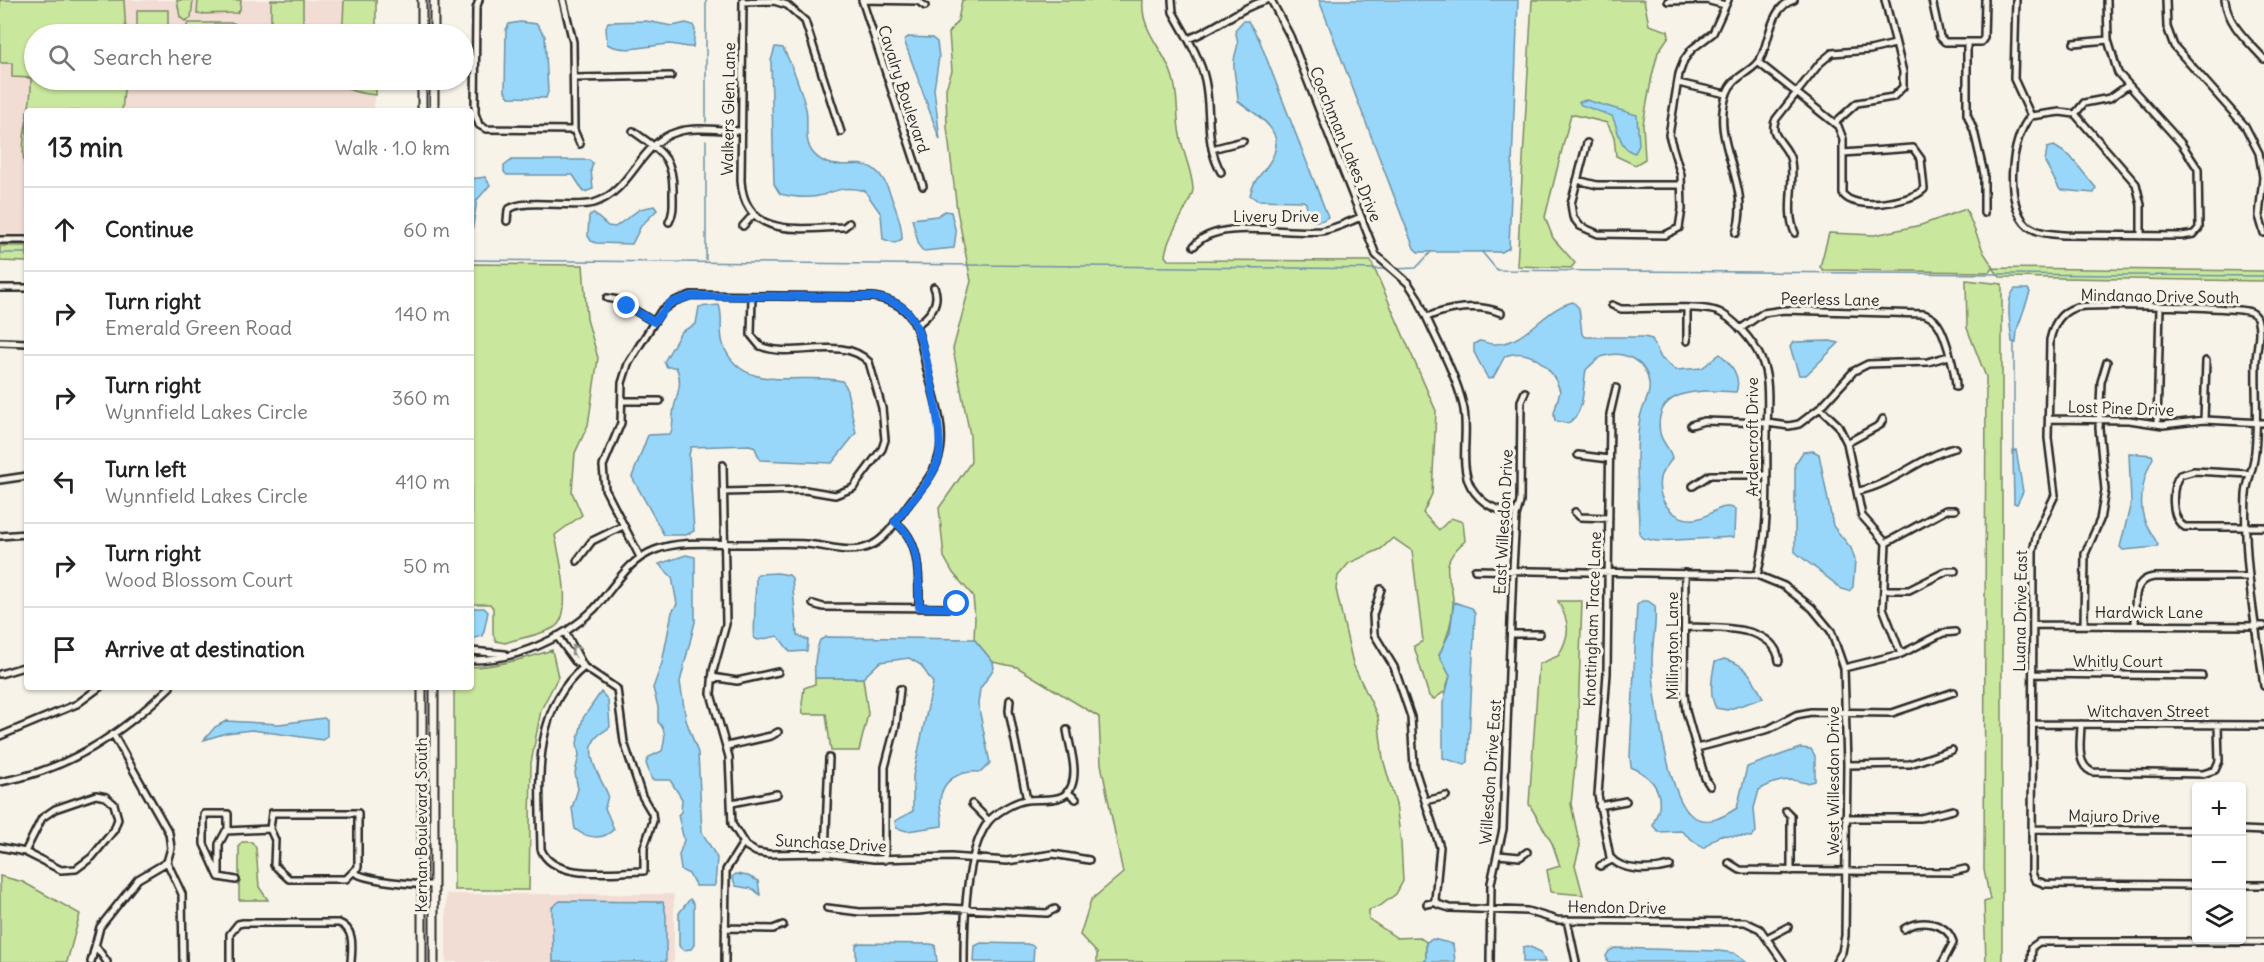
<!DOCTYPE html>
<meta charset="utf-8">
<style>
body{margin:0;font-family:Delius,sans-serif;background:#f6f6f6;color:#222}
.controls{position:absolute;right:18px;bottom:18px;display:grid;overflow:hidden;border-radius:6px;box-shadow:0 2px 4px #0004}
.controls button{width:54px;height:54px;display:grid;place-items:center;padding:0;border:0;border-bottom:2px solid #e0e0e0;background:#fff;color:#222;font:30px sans-serif}
.stop{position:absolute;width:18px;height:18px;margin:-14px;border:4px solid #1a73e8;border-radius:50%;background:#fff}
.stop.end{background:#1a73e8;border-color:#fff;box-shadow:0 2px 6px #0008}
.list{margin:0;padding:0;list-style:none}
h2{display:flex;justify-content:space-between;align-items:center;height:78px;margin:0;padding:0 24px;font-size:26px}
h2 small{font-size:20px;font-weight:400;color:#767676}
.list li{display:grid;grid-template-columns:39px 1fr auto;gap:18px;align-items:center;box-sizing:border-box;height:84px;padding:0 24px;border-top:2px solid #e0e0e0}
.list b{display:block;font-size:22px;white-space:nowrap}
.list p{margin:0;font-size:20px;white-space:nowrap;color:#767676}
.list em{font-size:20px;font-style:normal;color:#767676}
.icon{flex:none;width:33px;height:33px;fill:none;stroke:currentColor;stroke-width:2;stroke-linecap:round;stroke-linejoin:round}
.map{position:relative;flex:none;width:2264px;height:962px;overflow:hidden}
.search{position:absolute;background:#fff;box-shadow:0 2px 4px #0004;left:24px;top:24px;width:450px;height:66px;display:flex;align-items:center;gap:15px;box-sizing:border-box;padding:0 21px;border-radius:33px;color:#767676;font-size:22px}
.panel{position:absolute;background:#fff;box-shadow:0 2px 4px #0004;left:24px;top:108px;width:450px;height:582px;border-radius:6px}
.map>svg:first-child{display:block}
.built{fill:#f2ddd4}
.green{fill:#cae79e;stroke:#7a8964;stroke-width:1.5}
.water{fill:#99d7fa;stroke:#6d92a7;stroke-width:1.5}
.lines{fill:none;stroke-linecap:round;stroke-linejoin:round}
.stream{stroke:#6d92a7;stroke-width:1.5}
.minor-casing{stroke:#2b2b2b;stroke-width:10}
.major-casing{stroke:#2b2b2b;stroke-width:11}
.minor{stroke:#f7f3e8;stroke-width:5}
.major{stroke:#f7f3e8;stroke-width:7}
.oneway{stroke:#918f8a}
.route{stroke:#1a73e8;stroke-width:8}
.labels{text-anchor:middle;dominant-baseline:central;stroke-width:6;stroke-linejoin:round;paint-order:stroke}
.street-label{font-size:16px;fill:#2b2b2b;stroke:#f7f3e8}
</style>
<div class="map">
<svg width="2264" height="962" viewBox="0 0 2264 962">
<rect width="100%" height="100%" fill="#f7f3e8"/>
<filter id="ink" filterUnits="userSpaceOnUse"><feTurbulence type="fractalNoise" baseFrequency=".0167" numOctaves="2"/><feDisplacementMap in="SourceGraphic" scale="12" xChannelSelector="R" yChannelSelector="G"/><feConvolveMatrix kernelMatrix="1 2 1 2 8 2 1 2 1" color-interpolation-filters="sRGB"/></filter>
<g filter="url(#ink)">
<path class="built" d="M0,0H374V34H34V80H374V111H27V250L0,249Z
M446,894H674V962H446Z"/>
<path class="green" d="M0,0H124L126,34H34V80H125L122,111H27V177C16,137 33,115 31,78L12,77V63H0Z
M177,0H193L191,18L185,21L180,17Z
M198,0H241L240,10L237,13L197,14Z
M271,0H303V34H271Z
M344,0H376V34H339L343,22Z
M962,0H1143C1140,30 1163,48 1172,75C1179,94 1176,116 1180,135C1183,154 1192,170 1193,189C1193,202 1167,234 1165,256L1168,260L1371,261L1436,411L1432,494L1423,513L1439,530L1451,518L1463,522L1465,541C1433,568 1455,578 1453,605C1452,624 1447,638 1439,655L1450,676L1445,691L1434,699L1429,696L1414,646L1423,641L1412,551L1393,538L1381,549L1349,563L1338,576L1336,589L1353,664L1378,717L1383,759L1396,804L1401,843L1403,881L1396,894L1380,906L1369,910V919L1397,938L1419,937L1426,942V961L1097,962V953L1080,935L1091,900L1123,873L1101,764L1099,717L1017,667L993,662L974,639L975,618L973,596L953,573L944,557L939,508L971,462L970,435L953,349L971,281L957,210L947,127L946,88L952,71L949,33L958,20Z
M1532,0H1644L1649,25L1668,31L1669,36L1658,52L1652,76L1643,124L1645,159L1635,165L1616,156L1614,137L1607,123L1571,114L1545,217L1553,238L1575,263L1571,268L1517,266Z
M137,10H168V34H137Z
M188,23H234L241,30V34H184Z
M339,80H376V95C362,93 347,93 339,80Z
M1966,209L1984,253L1994,268L2264,271V281L2000,277L1993,268L1989,272L1823,270L1820,267L1829,233L1875,235L1921,225Z
M0,246H27V262L0,261Z
M471,264L583,265L587,319L598,358L588,425L575,453L572,492L582,515L555,535C559,555 574,614 555,627C542,635 519,638 505,643L496,641L493,634V608L490,604H471Z
M1966,280L2002,284V962H1986L1984,902L1990,900L1984,870L1986,377L1967,328Z
M1558,601H1582L1577,746L1571,804L1580,846L1575,865L1583,895L1551,892L1547,870L1560,866L1552,843L1529,804L1539,664L1558,656C1571,634 1570,623 1558,601Z
M552,650L558,677L541,710L531,763L529,890H454V687H471V667C499,666 525,659 552,650Z
M815,678H863L868,714L859,751H831L826,714H803L802,704L804,688L815,684Z
M242,842H252L256,848L259,887L268,900H239V846Z
M0,876L23,882L80,914L67,962H0Z"/>
<path class="water" d="M1319,0H1518L1509,248L1502,252H1418L1414,248Z
M646,21L672,26L686,23L693,25L695,30L693,47C685,48 677,44 669,44C651,45 624,54 607,44L606,27L608,22Z
M1243,21H1248L1259,39L1328,217C1322,222 1315,222 1308,219L1306,203L1303,201L1257,200L1250,195C1255,176 1260,178 1269,163C1290,132 1259,117 1238,101C1238,88 1233,74 1234,62C1235,46 1241,51 1235,30Z
M520,22L537,24L545,36L548,92L546,98L509,97L505,91L506,30L509,24Z
M908,37L932,38L937,42L939,57L934,89L940,140L904,40Z
M775,47L783,48C793,67 801,89 806,109C809,123 803,141 813,153C840,184 872,137 892,199C897,212 902,225 902,239L895,243L883,239L881,214L865,191C848,186 839,189 823,195C810,199 793,197 780,194L774,184L771,61Z
M1586,100L1637,115L1639,145L1635,153C1619,150 1619,129 1612,116L1581,105L1579,102Z
M2054,146L2070,156L2096,188L2094,193L2060,190L2045,162L2047,148Z
M512,160H589L593,163L591,170L593,189L584,192L573,175H507L504,172V166Z
M485,177L490,185L477,200L471,239V179Z
M654,206L657,210L641,226L632,244L596,243L591,241L588,236L589,216L593,213L608,226L615,227L640,209Z
M945,211L951,212L956,233L954,248L923,251L919,246L912,219L937,216Z
M2015,289H2028L2030,292L2017,330L2016,343L2012,342C2011,327 2004,301 2015,289Z
M1573,302L1579,308L1582,334L1586,337H1644L1652,339L1661,358L1676,370L1702,368L1720,354C1731,364 1742,377 1736,392C1705,390 1652,386 1660,433C1662,443 1670,448 1672,458C1669,465 1661,471 1660,478C1656,500 1673,521 1695,519C1710,518 1720,501 1735,509L1734,537L1656,541L1643,538L1639,533C1639,500 1634,450 1640,418C1642,406 1651,396 1649,383C1646,361 1624,350 1604,356C1597,358 1591,365 1586,370C1582,388 1586,413 1568,423L1555,421L1554,413L1560,391C1553,368 1531,346 1505,356L1493,378L1488,379L1474,352V344L1479,341C1483,341 1488,344 1493,344C1525,346 1544,308 1573,302Z
M719,305C724,318 718,333 724,347C745,396 802,371 842,381L846,386L856,433L832,463L760,460L755,448L750,445L691,447L689,455L694,531L686,535H664L632,477L648,435L670,434C674,427 672,423 673,415C674,398 685,385 676,367H667L664,362L681,332L696,324L699,307Z
M1830,341L1839,343L1806,375H1799L1790,347L1793,342Z
M2016,450L2023,492L2017,504L2014,503L2013,451Z
M1813,451L1819,454L1833,526L1851,548L1855,560L1853,587L1849,591L1842,589L1795,552V464L1803,452Z
M2129,453L2152,455L2153,458C2144,474 2138,501 2144,519C2147,528 2154,536 2158,545L2156,547L2123,550L2120,547L2131,503Z
M686,555L695,557V622L680,682L686,720L698,753L702,832L717,858L715,886H696L689,874L681,870L679,855L684,840L678,815L681,812L682,799L670,780H652L646,763L649,757L662,751C665,740 667,730 658,722V707L653,688L662,663L672,612L677,604L672,577L659,564Z
M777,573L789,575L792,578L797,635L808,640L807,651L790,652L778,636L758,640L754,638L756,576L758,574Z
M1642,601H1648L1655,606C1657,625 1652,642 1652,661C1653,691 1668,797 1691,815C1707,827 1723,817 1737,808L1747,767L1800,748L1811,749L1815,756V781C1805,785 1801,781 1792,780C1780,780 1769,784 1759,790L1754,808L1756,832L1751,837L1720,835L1703,848L1681,831L1659,832L1653,826C1654,819 1658,814 1659,808C1662,787 1649,775 1631,767L1630,757L1637,605Z
M1454,602L1472,608L1475,614L1468,762L1465,765L1443,758V703L1450,676L1439,655L1450,632Z
M471,608H484L488,612L483,636L471,639Z
M826,637L974,639L993,662L994,668L980,689L978,704L990,763L981,772C961,770 941,779 940,802C940,810 943,818 942,826L907,831L896,828L895,821L913,811V776L933,683L921,665L909,658L880,662L863,678H815C814,665 815,653 820,640Z
M1724,659C1747,664 1753,678 1763,698L1727,710L1716,708C1709,696 1712,675 1715,662Z
M601,692L608,700L610,727C605,731 598,734 595,739C584,756 602,780 608,795L605,808L614,829C603,841 586,838 575,829L572,808L578,789L575,773L579,755L577,743L583,718Z
M324,718L327,720V736L323,740L252,730L226,733L204,740L215,727L226,721L279,724Z
M736,874L748,876L758,881L760,895L753,889L736,886L732,877Z
M690,899L694,904V945L691,949L683,950L679,946V913Z
M560,901L663,902L666,915V962H553L552,907Z
M1433,939L1453,944L1455,962H1417L1426,960V942Z
M860,943L930,944L935,945L937,962H856V945Z
M981,943L1027,944L1034,946L1033,962H974L975,946Z
M1528,946L1541,952L1545,962H1523V947Z
M1615,948L1719,951L1734,953L1746,962H1608L1606,956L1609,951Z"/>
<g class="lines">
<path class="stream" d="M706,122V0
M706,140V260
M1482,252L1497,270L2264,276
M0,253H27
M471,260L1390,269
M1394,269L1416,268L1431,252
M2014,342V451"/>
<g class="minor-casing">
<path id="minor" d="M479,0L476,9L475,113L479,125L486,129L574,130
M563,0L573,42L574,130L580,144
M743,0L741,181C745,240 802,228 844,227L849,223
M862,0L923,186
M862,0L918,1L925,6
M1172,0L1173,12C1184,32 1200,57 1205,80C1212,111 1204,143 1221,172
M1271,0L1290,36L1376,255L1408,283L1418,298C1432,333 1454,368 1463,405C1470,430 1458,464 1471,487C1482,505 1497,512 1517,512
M1932,0L1940,37L1945,42H1981L1984,38L1985,0
M2016,0L2014,79L2031,116
M2166,0L2167,27L2174,46L2245,126L2259,153L2263,177L2259,216L2264,233
M2225,0C2228,25 2248,41 2264,59
M1668,1L1706,0L1725,5
M743,2L774,1L787,5L805,21L841,132
M1188,39C1216,29 1238,8 1267,0
M2074,43L2108,40
M1967,44V114L1974,131L1984,174V213
M1759,63L1838,126L1843,139V194C1854,211 1911,203 1924,189L1921,159L1913,148L1843,153
M575,78L671,76
M1678,83L1726,94
M2075,114L2084,103L2110,98L2127,86
M2031,116C2010,137 2004,206 2028,226C2039,234 2052,234 2065,235L2182,236L2194,234L2199,228L2198,169L2181,143L2118,73L2108,40L2107,0
M2031,116L2060,112L2075,114L2136,184L2141,205V236
M1836,122L1857,103L1893,97L1903,87V72L1885,0
M633,131C661,152 674,156 673,194C673,204 674,213 669,222
M1587,143L1571,204L1573,217L1580,226L1598,234L1665,235L1679,228L1682,209L1681,175L1669,135L1679,74L1684,60L1692,49L1713,33L1728,0
M1212,149L1243,141
M1577,180L1597,185H1681
M507,221L508,210C522,197 573,209 594,203C632,191 639,143 677,132C696,126 722,131 742,131
M743,226L753,215
M1736,233C1753,181 1709,144 1727,93C1733,74 1757,72 1763,53C1770,35 1772,6 1794,0
M1795,233C1785,210 1795,185 1791,161C1788,144 1767,136 1776,119L1820,63L1832,53L1870,50L1895,44
M0,240H27
M1194,246C1216,217 1287,235 1321,231C1335,229 1348,222 1361,217
M0,288H27
M607,298L618,300L654,322
M1612,305L1621,309C1642,309 1705,304 1721,313C1740,324 1760,349 1765,370C1770,390 1767,413 1767,434C1766,481 1770,530 1757,575
M1427,317C1448,308 1479,303 1501,313
M916,325C929,317 941,303 934,287
M1740,329L1763,313L1784,310L1924,314C1928,316 1933,318 1936,322C1945,331 1956,374 1956,387
M1687,341V309
M0,342L27,343
M1616,388L1610,414L1607,673L1598,795L1610,857C1622,872 1652,871 1670,866
M622,401H660
M1820,408L1838,425L1847,443L1862,516L1886,543L1883,608L1901,654
M2050,419L2129,420L2163,425L2204,420L2264,423
M2204,420L2206,361
M2157,424L2160,307
M1691,425L1704,421L1767,423L1789,426L1799,424L1820,408L1854,371L1868,364L1928,362L1949,356
M1847,443L1880,425L1883,419
M1578,455L1609,459
M723,465L726,624L713,671L711,694L729,757L732,824L746,846L756,852L769,854L825,853L874,859L951,857L1007,861L1053,854L1089,860
M2249,474L2194,471L2180,475C2171,487 2170,519 2185,527H2264
M0,480L27,476
M1693,486L1710,475H1767
M1859,491C1894,484 1921,456 1955,448
M724,492L805,490L835,495L853,488L882,449L885,440L882,408L869,362C842,334 793,360 760,346L751,335L752,296
M1575,512L1580,517L1609,518
M895,522C921,540 919,578 919,607
M0,536L27,534
M1886,543L1946,510H1955
M577,561L592,541L623,526
M1475,570L1757,575L1784,586L1812,608L1831,631L1844,668L1847,765L1845,936L1842,952L1836,962
M1685,573L1684,693L1686,711L1705,778L1710,786
M1381,589L1373,615L1374,634L1394,667L1411,717L1414,767L1440,847L1435,900L1437,904L1450,908L1527,911L1557,920L1745,922L1760,929L1783,962
M1884,590H1909L1947,571H1955
M813,604L823,607L948,608L957,604
M2033,625L2264,626
M2084,625L2085,554L2100,520L2105,490L2099,428L2101,382L2107,362
M2135,625C2136,606 2130,580 2154,577H2248
M1685,627C1713,628 1775,623 1779,661
M1512,634H1540
M557,636L575,661L584,667L565,632
M471,651L505,654
M471,660C515,660 563,640 594,609C615,587 626,561 655,550C681,540 714,544 741,544C762,544 784,543 805,544C828,545 850,556 872,545C888,537 897,519 908,505C918,491 933,476 938,459C948,431 933,394 926,366C918,330 916,303 873,297L691,295L675,301L661,311L628,364L622,383L621,423L603,466L605,489L640,557
M584,667L617,689L624,742L642,796L652,813L653,821L644,847V871C616,871 553,882 541,849C540,786 530,711 584,667Z
M1844,668L1901,654L1943,633L1955,632
M0,674L27,666
M2033,674L2202,676
M712,677L737,681L778,672
M1010,700L1009,711L1027,800
M2032,724L2264,725
M2081,724C2081,740 2075,764 2092,772L2203,774L2215,770L2219,761L2218,725
M0,736L77,704L100,687
M727,746L771,736L778,732
M1697,748L1769,729L1796,715L1811,712L1892,713L1954,692
M1847,765L1910,764L1952,750
M0,782C68,770 121,734 170,687
M1067,792L1076,799
M1425,801L1446,796
M732,803L777,794
M972,804L989,821
M1599,806L1626,801
M1786,811L1791,816V871
M272,813H358V867L346,879H289L274,865L275,840L270,829Z
M1845,818H1921L1953,810
M2032,829L2196,830
M2242,830L2264,831
M228,831V814H204V844L219,877L236,880
M0,847L25,852L61,870L76,869L92,857L114,830L118,819L114,804L106,797L96,795L55,809L42,818L25,852
M825,853L829,758
M1498,855L1520,857L1527,852
M885,860V767L896,725L900,689
M167,862L182,894L183,962
M1729,863L1740,870L1952,872L1965,869
M1600,866L1612,860
M354,872C364,881 419,885 434,885
M219,873V844L226,831L270,829
M2196,885L2045,884L2035,880L2032,873L2033,551L2037,533L2055,495L2048,438L2050,340C2053,326 2059,313 2074,308C2086,303 2238,307 2250,312C2254,313 2255,315 2257,318C2262,333 2256,348 2256,363C2255,395 2259,428 2254,459C2252,471 2247,482 2246,495C2243,559 2255,622 2264,686
M2242,885H2264
M1427,904L1437,902
M827,908L860,912L918,911L945,908L1047,913L1055,909
M1567,920L1576,962
M725,928L773,929L783,925
M1904,929C1918,918 1949,922 1953,943L1943,962
M1767,938L1788,927
M97,948L107,962
M91,962L100,927L138,879L167,862L171,848L169,833L113,734
M230,962V934L238,924L243,923H339C355,929 352,947 351,962
M725,962L726,870L743,843
M964,962C964,925 965,853 988,822C995,813 1015,801 1027,800C1048,798 1074,806 1074,771C1074,758 1069,743 1067,730
M1490,962L1491,883L1503,829L1513,569L1516,516L1520,502L1521,401L1525,392
M2031,962L2032,947L2039,942H2264"/>
</g>
<g class="major-casing">
<path id="major" d="M422,0V34
M434,0V34
M434,80V111
M422,111V80
M434,687V962
M422,962V687"/>
</g>
<use href="#minor" class="minor"/>
<use href="#major" class="major"/>
</g>
<defs><path id="oneway-chevron" d="M-2-3.5L2.5 0L-2 3.5" fill="none" stroke-width="1.6" stroke-linecap="round" stroke-linejoin="round" transform="scale(1.5)"/></defs>
<use class="oneway" href="#oneway-chevron" transform="translate(575 649) rotate(-120)"/>
</g>
<g class="lines" filter="url(#ink)">
<path class="route" d="M627,306L654,322L670,303L691,296L873,297C887,299 901,303 910,315C924,332 944,435 939,457C933,481 909,502 895,522C921,540 919,578 919,607L948,608L957,604"/>
</g>
<g class="labels">
<g class="street-label">
<text transform="translate(904 89) rotate(72)">Cavalry Boulevard</text>
<text transform="translate(728 109) rotate(-89)">Walkers Glen Lane</text>
<text transform="translate(1346 144) rotate(68)">Coachman Lakes Drive</text>
<text x="1276" y="216">Livery Drive</text>
<text transform="translate(2160 296) rotate(1)">Mindanao Drive South</text>
<text transform="translate(1830 299) rotate(1)">Peerless Lane</text>
<text transform="translate(2121 408) rotate(2)">Lost Pine Drive</text>
<text transform="translate(1752 437) rotate(-90)">Ardencroft Drive</text>
<text transform="translate(1503 522) rotate(-87)">East Willesdon Drive</text>
<text transform="translate(2020 611) rotate(-89)">Luana Drive East</text>
<text x="2149" y="612">Hardwick Lane</text>
<text transform="translate(1592 619) rotate(-88)">Knottingham Trace Lane</text>
<text transform="translate(1672 646) rotate(-90)">Millington Lane</text>
<text x="2118" y="661">Whitly Court</text>
<text x="2148" y="711">Witchaven Street</text>
<text transform="translate(1490 772) rotate(-86)">Willesdon Drive East</text>
<text transform="translate(1833 781) rotate(-90)">West Willesdon Drive</text>
<text transform="translate(2114 816) rotate(1)">Majuro Drive</text>
<text transform="translate(421 825) rotate(-90)">Kernan Boulevard South</text>
<text transform="translate(831 843) rotate(3)">Sunchase Drive</text>
<text transform="translate(1617 907) rotate(1)">Hendon Drive</text>
</g>
</g>
</svg>
<div class="controls">
<button>+</button>
<button>−</button>
<button><svg class="icon" aria-label="layers" viewBox="0 0 24 24"><path d="M12 4l9 5-9 5-9-5zM3 14l9 5 9-5"/></svg></button>
</div>
<div class="stop" style="left:957px;top:604px"></div>
<div class="stop end" style="left:627px;top:306px"></div>
<div class="search"><svg class="icon" aria-label="search" viewBox="0 0 24 24"><circle cx="10" cy="10" r="6"/><path d="M15 15l6 6"/></svg>Search here</div>
<section class="panel">
<h2>13 min<small>Walk · 1.0 km</small></h2>
<ul class="list">
<li><svg class="icon" aria-label="ahead" viewBox="0 0 24 24"><path d="M12 20V5M6 11l6-6 6 6"/></svg><div><b>Continue</b></div><em>60 m</em></li>
<li><svg class="icon" aria-label="right" viewBox="0 0 24 24"><path d="M7 20v-9h11M14 6l5 5-5 5"/></svg><div><b>Turn right</b><p>Emerald Green Road</p></div><em>140 m</em></li>
<li><svg class="icon" aria-label="right" viewBox="0 0 24 24"><path d="M7 20v-9h11M14 6l5 5-5 5"/></svg><div><b>Turn right</b><p>Wynnfield Lakes Circle</p></div><em>360 m</em></li>
<li><svg class="icon" aria-label="left" viewBox="0 0 24 24"><path d="M17 20v-9H6M10 6l-5 5 5 5"/></svg><div><b>Turn left</b><p>Wynnfield Lakes Circle</p></div><em>410 m</em></li>
<li><svg class="icon" aria-label="right" viewBox="0 0 24 24"><path d="M7 20v-9h11M14 6l5 5-5 5"/></svg><div><b>Turn right</b><p>Wood Blossom Court</p></div><em>50 m</em></li>
<li><svg class="icon" aria-label="arrive" viewBox="0 0 24 24"><path d="M6 21V4h12l-3 4 3 4H6"/></svg><div><b>Arrive at destination</b></div></li>
</ul>
</section>
</div>
